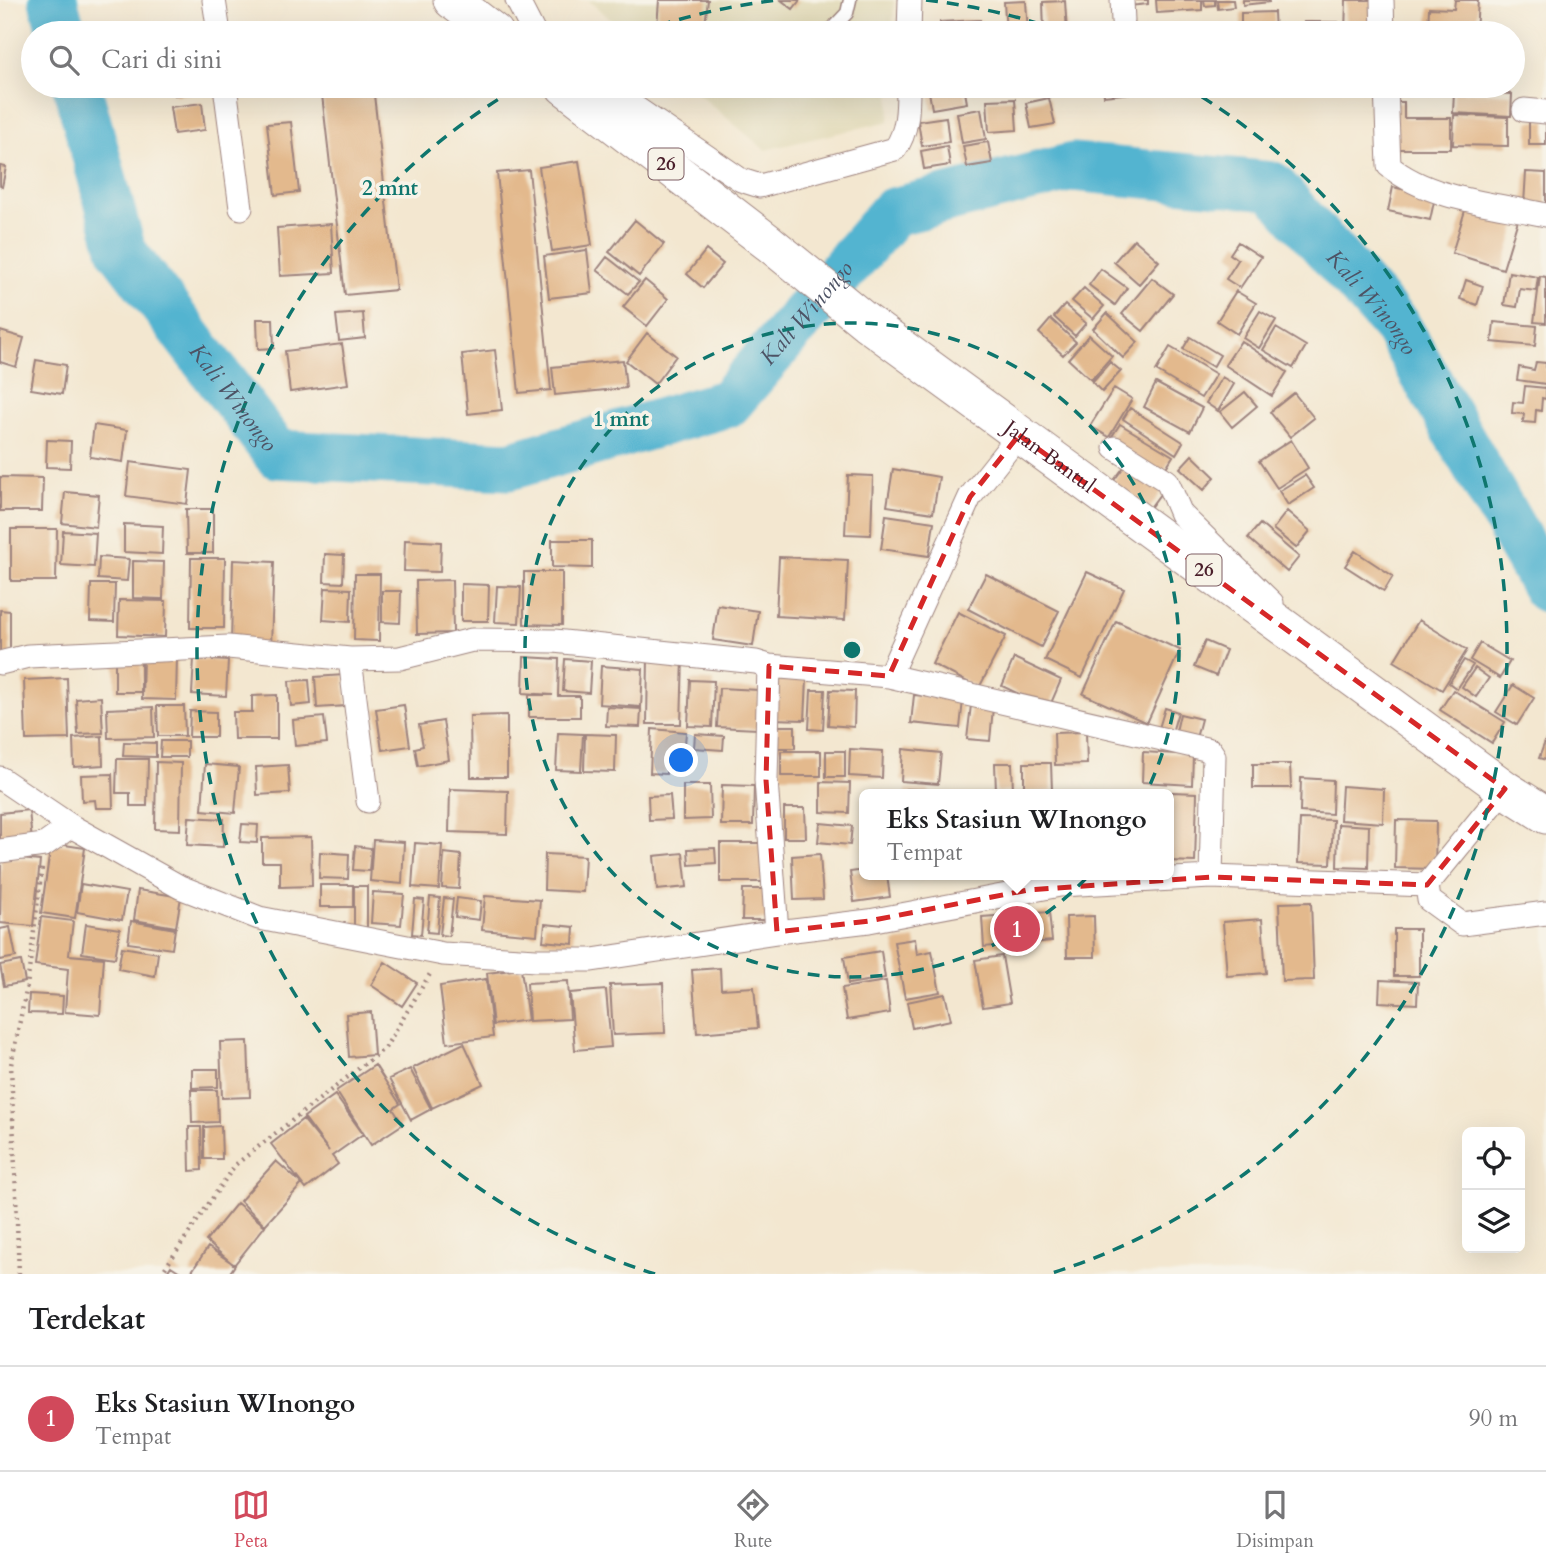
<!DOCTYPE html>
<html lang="id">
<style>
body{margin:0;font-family:Cardo,serif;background:#f6f6f6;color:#202124}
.controls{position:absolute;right:21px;bottom:21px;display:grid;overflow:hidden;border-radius:10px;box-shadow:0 7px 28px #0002}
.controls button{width:63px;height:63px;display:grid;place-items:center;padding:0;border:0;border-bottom:2px solid #e0e0e0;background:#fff;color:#202124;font:35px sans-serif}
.you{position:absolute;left:682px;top:761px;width:24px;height:24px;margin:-18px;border:5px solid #fff;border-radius:50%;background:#1a73e8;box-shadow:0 0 0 10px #1a73e833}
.badge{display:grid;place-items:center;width:46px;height:46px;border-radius:50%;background:#d1495b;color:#fff;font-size:23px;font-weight:700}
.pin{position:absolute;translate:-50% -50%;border:4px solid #fff;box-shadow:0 2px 7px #0006}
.popup{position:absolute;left:859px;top:789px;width:315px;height:91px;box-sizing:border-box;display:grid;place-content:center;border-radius:10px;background:#fff;filter:drop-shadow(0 2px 5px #0005);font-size:23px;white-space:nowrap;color:#757577}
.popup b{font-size:26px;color:#202124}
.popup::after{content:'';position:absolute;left:50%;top:100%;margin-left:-14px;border:14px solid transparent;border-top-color:#fff}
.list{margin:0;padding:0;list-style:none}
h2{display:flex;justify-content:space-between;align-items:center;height:91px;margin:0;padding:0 28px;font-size:30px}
h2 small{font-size:23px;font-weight:400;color:#757577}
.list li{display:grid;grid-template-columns:46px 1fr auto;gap:21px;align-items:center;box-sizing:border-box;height:105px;padding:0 28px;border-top:2px solid #e0e0e0}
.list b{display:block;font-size:26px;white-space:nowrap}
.list p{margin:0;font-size:23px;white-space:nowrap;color:#757577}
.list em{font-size:23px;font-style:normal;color:#757577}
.icon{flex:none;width:38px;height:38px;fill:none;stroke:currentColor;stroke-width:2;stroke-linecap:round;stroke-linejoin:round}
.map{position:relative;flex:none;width:1546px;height:1274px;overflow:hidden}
.search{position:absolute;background:#fff;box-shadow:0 7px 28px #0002;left:21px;right:21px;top:21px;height:77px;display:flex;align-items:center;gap:18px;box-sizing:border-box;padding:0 24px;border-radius:38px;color:#757577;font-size:26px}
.sheet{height:196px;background:#fff}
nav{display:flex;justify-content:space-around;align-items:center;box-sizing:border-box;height:98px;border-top:2px solid #e0e0e0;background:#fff;font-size:19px;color:#757577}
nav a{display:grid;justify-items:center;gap:4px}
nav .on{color:#d1495b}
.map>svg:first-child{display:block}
.built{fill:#e3dbba}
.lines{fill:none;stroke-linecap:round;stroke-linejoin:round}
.river{stroke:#52b4d0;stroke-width:49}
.building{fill:#e3b98d}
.lane-casing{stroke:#9e837e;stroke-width:15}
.street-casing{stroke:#9e837e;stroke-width:25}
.primary-casing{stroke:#9e837e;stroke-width:39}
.path{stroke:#9e837e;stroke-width:4.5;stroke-dasharray:2 5;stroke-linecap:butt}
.lane{stroke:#fff;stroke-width:12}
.street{stroke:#fff;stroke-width:23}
.primary{stroke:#fff;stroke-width:37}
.marked{fill:none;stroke:#d62828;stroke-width:5;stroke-dasharray:14 9;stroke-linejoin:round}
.ring{fill:none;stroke:#0f766e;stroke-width:3.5;stroke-dasharray:12 9}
.labels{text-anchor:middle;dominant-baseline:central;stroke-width:7;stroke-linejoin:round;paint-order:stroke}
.shield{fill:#f7f3e8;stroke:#7e5f64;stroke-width:2}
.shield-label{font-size:19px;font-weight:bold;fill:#4a1f2b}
.street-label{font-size:21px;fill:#4a1f2b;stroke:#f7f3e8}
.water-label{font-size:23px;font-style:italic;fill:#4d5365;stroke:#f7f3e8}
.centre{fill:#0f766e;stroke:#f7f3e8;stroke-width:3.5}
.ring-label{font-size:21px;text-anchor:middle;font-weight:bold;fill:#0f766e;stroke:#f7f3e8;stroke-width:7;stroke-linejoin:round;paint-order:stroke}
</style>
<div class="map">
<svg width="1546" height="1274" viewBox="0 0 1546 1274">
<rect width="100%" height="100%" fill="#f7f3e8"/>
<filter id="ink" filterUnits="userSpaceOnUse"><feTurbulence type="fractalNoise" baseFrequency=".0143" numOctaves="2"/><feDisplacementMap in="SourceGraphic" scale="14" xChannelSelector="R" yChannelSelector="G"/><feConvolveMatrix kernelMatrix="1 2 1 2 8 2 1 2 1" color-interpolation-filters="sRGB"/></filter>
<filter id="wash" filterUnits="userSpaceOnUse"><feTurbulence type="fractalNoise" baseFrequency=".00686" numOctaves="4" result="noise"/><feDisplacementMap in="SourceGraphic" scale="28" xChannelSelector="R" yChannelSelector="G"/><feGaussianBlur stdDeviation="1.57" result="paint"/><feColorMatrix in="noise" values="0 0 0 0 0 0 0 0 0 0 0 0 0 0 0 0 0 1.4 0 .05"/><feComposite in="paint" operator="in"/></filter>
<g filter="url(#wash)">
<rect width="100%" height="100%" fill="#f3e7d0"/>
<path class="built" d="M588,0H894L892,33H627Z
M689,86H891L889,121L765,150Z"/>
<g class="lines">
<g class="river">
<path d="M53,0L62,33"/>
<path id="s1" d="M77,86L122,251L277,454L509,466L728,403L893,212L1073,167L1272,186L1397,327L1546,588"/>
</g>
</g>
<g id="blocks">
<path class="building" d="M659,0H708L704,33L657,27Z
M781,0H800L793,9Z
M1128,0H1148V4L1129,6Z
M1156,0H1202V10L1157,13Z
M1204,0H1215V5L1205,6Z
M1217,0H1233L1234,7L1218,9Z
M1243,0H1269V2L1243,5Z
M1346,0H1379V33H1345Z
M1455,0H1478L1476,33L1428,30L1429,8L1454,9Z
M1026,1L1028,33H1006L1004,2Z
M1065,1L1067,33H1044L1043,2Z
M1274,12L1275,33H1241V13Z
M980,20L981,33H940V22Z
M1304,22H1338V33H1305Z
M174,86H196L197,92L175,95Z
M321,86H373L396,290L345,295Z
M474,86H490L491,96L475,98Z
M928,86H964L967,103L932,109Z
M1074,86H1099L1100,90L1075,93Z
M1103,86H1131V93L1104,96Z
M1454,91L1512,94L1511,116L1453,113Z
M1049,98L1055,124L1031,128L1026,103Z
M1015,99L1017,130L989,132L987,100Z
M1393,102H1404V118H1451V149H1394Z
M202,103L205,130L174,134L170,107Z
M981,109L986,139L962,143L957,113Z
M1454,115L1508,117V146L1453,145Z
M946,117L949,142L922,146L918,121Z
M1529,121H1546V145H1529Z
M291,122L299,192L275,195L267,124Z
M988,142L992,163L967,167L963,146Z
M947,146L950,165L924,169L921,151Z
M579,161L592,245L552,251L539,167Z
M0,166L6,167L2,187L0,186Z
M529,170L551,390L519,393L497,173Z
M1526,172L1546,173V205L1524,204Z
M1393,187L1435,197L1430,220L1388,211Z
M1467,204L1518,220L1503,269L1452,253Z
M635,220L664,244L639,276L609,252Z
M331,224L334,273L280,276L277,228Z
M1134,239L1159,261L1139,284L1114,262Z
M1238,242L1261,257L1240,288L1226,279L1238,260L1230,254Z
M587,250L592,293L549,298L544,256Z
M706,250L723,264L703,288L687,274Z
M607,257L639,282L628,294L597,270Z
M1101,269L1127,288L1115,305L1089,285Z
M1509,272L1538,277L1536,291L1520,289L1517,307L1504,305Z
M1540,276L1546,277V323L1534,322Z
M1152,278L1173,294L1143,331L1122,314Z
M645,280L668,299L647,326L623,307Z
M1466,280L1483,286L1477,305L1460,299Z
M1084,288L1104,306L1093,319L1072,301Z
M1236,291L1256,303L1237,334L1217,321Z
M1065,305L1086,323L1075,336L1054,317Z
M1260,311L1276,320L1259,348L1243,338Z
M363,313L365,338L339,341L336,315Z
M1107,313L1138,342L1123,358L1093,329Z
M257,319H273L274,348L258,349Z
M1051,319L1076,342L1063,355L1039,333Z
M1494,322L1537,326L1535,346L1492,342Z
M1276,328L1306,346L1293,368L1263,350Z
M0,331L24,338L16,367L0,362Z
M647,333L676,356L655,384L626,361Z
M1089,335L1112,356L1091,380L1068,359Z
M1190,337L1220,355L1213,367L1183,349Z
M1241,341L1287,372L1272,396L1225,365Z
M342,344L348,384L290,392L285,351Z
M1170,347L1216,374L1201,398L1156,371Z
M495,350L502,410L468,414L462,354Z
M36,360L66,365L62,394L31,389Z
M623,360L626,388L555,395L552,367Z
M1110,362L1121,371L1102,392L1092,382Z
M1536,362L1546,363V384L1517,380L1519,367L1534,370Z
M1222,377L1234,384L1218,411L1206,403Z
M1156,383L1202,408L1190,432L1144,407Z
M1525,386L1546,388V399L1542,398L1541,411L1536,410L1535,423L1523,422L1524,414L1512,413L1513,402L1523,403Z
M1114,388L1132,399L1109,437L1090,426Z
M1245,392L1257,406L1232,427L1220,412Z
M1294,393L1314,418L1290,437L1270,412Z
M1130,408L1183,442L1176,454L1123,419Z
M1120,424L1173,456L1162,474L1109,441Z
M94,425L127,430L123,462L90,457Z
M47,440L71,441L70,468L46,467Z
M1291,440L1308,468L1277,488L1259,461Z
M1192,455L1215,477L1204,490L1180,468Z
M130,462L191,470L187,504L126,496Z
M1127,463L1163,490L1149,509L1112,483Z
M893,469L939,477L933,513L887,506Z
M848,475L873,476L871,535L845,534Z
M1305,475L1314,488L1288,505L1279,491Z
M0,477L43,478L42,511H0Z
M65,492L99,495L96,527L62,523Z
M186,509H213V553H187Z
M1287,511L1310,531L1296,548L1273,529Z
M886,515L934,522L929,556L881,549Z
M124,524L163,526L162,554L124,552Z
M1260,524L1299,557L1287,572L1248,538Z
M11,529H57L56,581H11Z
M63,531L96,533L94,567L61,565Z
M405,540L441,542L440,572L404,571Z
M552,540H592V568L552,567Z
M1355,551L1393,576L1384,591L1345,566Z
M325,554L344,555L343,583L324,582Z
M99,557L129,559L127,581L98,579Z
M779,557L848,560L845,620L776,616Z
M191,558H225L224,628H190Z
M233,560L274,562L271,646L231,644Z
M133,561L164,562L163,599L133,598Z
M524,572H562V625L524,624Z
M1087,572L1124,589L1082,678L1045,660Z
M355,574H380L379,641L354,640Z
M986,574L1059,611L1041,647L968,609Z
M452,580L453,633L417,634L416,581Z
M91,584H115L114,622L90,621Z
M461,584L489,585L488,621H461Z
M497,586L521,587L519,623L495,622Z
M325,588L351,589L350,622L323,620Z
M382,591H401L400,623L382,622Z
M119,600L166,601L165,637L118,635Z
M718,605L758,611L753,646L713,640Z
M0,610L10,611V655L0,654Z
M958,612L1006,636L979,688L932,664Z
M1419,620L1467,650L1442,690L1394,661Z
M1116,621L1180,650L1147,723L1083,694Z
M1205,641L1226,650L1216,676L1194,667Z
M1480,643L1510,661L1500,678L1470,660Z
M143,656H177L176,700L142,699Z
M648,656L683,657L681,724H647Z
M524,657L559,659L558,696H580V717H529V695H553L523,693Z
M1014,658L1061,680L1049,708L1002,686Z
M115,659H141V692H115Z
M194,659L228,661L226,696L192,694Z
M565,659L591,661L589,693L563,691Z
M1464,660L1473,665L1457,689L1449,683Z
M601,666L643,669L641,707L599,704Z
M1475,668L1489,678L1476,697L1462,687Z
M344,675L346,706L317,708L315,677Z
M67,678L69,739L26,740L24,680Z
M774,678L807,679L805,720L772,719Z
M309,680L311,704L291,706L289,681Z
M690,680L714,681L712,727L688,726Z
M1513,685L1534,698L1517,725L1496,712Z
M719,688L759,690L757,729L717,727Z
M811,690H825L823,730L809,729Z
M830,690L855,691L854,727L828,725Z
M1453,690L1505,722L1492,743L1440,710Z
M277,695V739H234L233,712H252V696Z
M914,695L963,700L960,728L911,723Z
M101,697L103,733L78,734L76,699Z
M404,705L410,746L382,750L376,709Z
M971,705L993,707L990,741L967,739Z
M157,706H184L185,736H158Z
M153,707L154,737L108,738L107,709Z
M607,707L641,709L640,727L606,726Z
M1165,708L1178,712L1170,739L1157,735Z
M190,711L216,712V737H189Z
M1180,714L1201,719L1194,746L1174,740Z
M507,715V777H471L470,716Z
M324,717L327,743L295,746L293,720Z
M443,721L449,760L418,766L415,748L423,746L419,725Z
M771,726H795V748H771Z
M652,729L686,732L684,755L667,754L666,774L650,773Z
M1086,732L1087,764L1055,765L1054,733Z
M558,733L583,734L581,771L556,770Z
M585,734L616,735L615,772L584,771Z
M695,734L724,736L723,750L694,748Z
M102,736L103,765L74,767L73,738Z
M1546,739V760L1539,758Z
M161,741H187V757H160Z
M124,742L156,743V757L123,756Z
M850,749L883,751L882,778L849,776Z
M903,749L941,753L938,784L901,781Z
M781,751H821V776H781Z
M826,751H845V777H826Z
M1143,752L1193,755L1192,785L1142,782Z
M117,759H148L147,806H130V793H116Z
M156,762L181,763L180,830L155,829Z
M995,763H1012L1013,791L996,792Z
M1024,763H1051L1052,791L1024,792Z
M205,764L239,767L235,813L202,810Z
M1253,764H1290L1291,788H1253Z
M288,765L290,793L257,795L256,767Z
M112,774L113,808H96L95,800L82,801L81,775Z
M1301,778L1333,780L1332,814L1300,812Z
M821,782L850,783L849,813L821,812Z
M683,785H710L711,819L683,820Z
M722,785L754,786L753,825H721Z
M1342,786L1384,789L1383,823L1340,820Z
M450,789L508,791L507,834L449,832Z
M906,789L929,790V794H906Z
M1172,792L1197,793L1195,862L1169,861Z
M670,795L672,819L649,820L648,796Z
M784,808H805L806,838H784Z
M29,810L32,842L0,846V813Z
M189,817L224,819L223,847L187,845Z
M1300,819L1333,820L1331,864L1298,863Z
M1396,820L1436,821L1435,869L1395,868Z
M820,823L852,826L850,845L818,842Z
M242,824L258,825L257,843L240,842Z
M1338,824L1369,826L1368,868L1337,867Z
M311,837L312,886L280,887V862H262V838Z
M373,840L404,842L402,884L370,881Z
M51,843L85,848L75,918L41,913Z
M415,843L442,845L439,889L412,887Z
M720,843H764V882H720Z
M355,846L371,848L369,871L353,870Z
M715,848L716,863L689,865L688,849Z
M320,852L349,854L348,879L319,878Z
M444,853L461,855L459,889L442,888Z
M683,853L687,887L657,890L654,856Z
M545,854L585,856L583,892L544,890Z
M820,854L823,899L794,900L792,856Z
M1,857L40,861L33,926L0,923Z
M865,870V875H887L890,897L854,902L850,872Z
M81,884L127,892L122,920L77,912Z
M320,885H353V907H320Z
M354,886H367V931H354Z
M743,889H769V920H742Z
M138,890L181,897L176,927L134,920Z
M373,892L404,894L401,925L371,923Z
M485,896L540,900L537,935L482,930Z
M430,897L440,898L437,933L427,932Z
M444,898L453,899L449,936L440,935Z
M457,898L481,901L479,920L455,917Z
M415,899L424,900L421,935L412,934Z
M1311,902L1314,980L1282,981L1279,903Z
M1049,912L1052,941L984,947L982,917Z
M1094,916L1095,957H1067L1066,917Z
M41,917L73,921L69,955L104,958L100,1015L65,1012L68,969L35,965Z
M1262,919L1266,973L1227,976L1223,922Z
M131,921L175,929L172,949L128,943Z
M86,924L120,929L115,958L82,953Z
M545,924L574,927L573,944L543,941Z
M10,927L16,957L0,960V929Z
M1394,929H1419V976H1394Z
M915,939L917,954L932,951L940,992L905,998L894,942Z
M122,947L158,953L155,976L118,969Z
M881,951L885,978L848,984L844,957Z
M1002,956L1010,1003L983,1007L975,960Z
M21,961L25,982L4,986L0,965Z
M385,962L417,983L402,1006L371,985Z
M720,968L721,989L754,987L758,1028L697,1033L692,970Z
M521,969L528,1020L493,1025L487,973Z
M486,979L493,1037L447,1043L440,986Z
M1380,980L1418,982L1417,1004L1379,1002Z
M568,981L570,1019L529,1021L527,983Z
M886,981L890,1013L847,1020L842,988Z
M663,983L665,1033L613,1035L610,985Z
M606,990L611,1047L575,1050L570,993Z
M29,994L63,996L62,1014L28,1013Z
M945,994L951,1020L912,1028L907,1002Z
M371,1012L374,1055L349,1057L346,1014Z
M248,1041L250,1097L222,1098L220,1042Z
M464,1043L483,1084L432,1108L413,1068Z
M375,1065L400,1104L393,1109L403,1124L371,1145L336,1091Z
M192,1069H218V1087L192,1088Z
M410,1069L431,1109L411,1120L389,1079Z
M191,1090H217L218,1122L192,1123Z
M335,1095L363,1134L332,1156L338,1164L306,1189L271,1144L303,1119L329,1151L304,1117Z
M221,1126L222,1159H204V1127Z
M189,1127H201L202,1170L190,1171Z
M276,1161L302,1184L265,1225L240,1201Z
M237,1203L265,1226L234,1265L206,1241Z
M208,1247L235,1265L229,1274H190Z
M171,1266L183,1274H166Z"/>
</g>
</g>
<g filter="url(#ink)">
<use href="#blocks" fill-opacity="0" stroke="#9e837e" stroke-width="2"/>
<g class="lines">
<g class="lane-casing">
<path id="lane" d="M828,33L847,13L850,0"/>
</g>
<g class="street-casing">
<path id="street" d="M214,0L219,33
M517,0L534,33
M1122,0L1123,21
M1382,0L1383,33
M909,33L910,0
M225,86L241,208
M604,86L741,180L760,186L895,149C908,132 908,107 908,86
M1386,86L1389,166C1430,200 1496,204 1546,215
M1524,110L1546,112
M1115,448L1167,481L1181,514L1272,603
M350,659L368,801
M0,663L28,656L228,647L350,659L400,658L472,640L554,641L756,662L769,666L889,676L1210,750L1214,756L1211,877
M769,666L766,780L777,932
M889,676L970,497L1019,435
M0,778L71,826L180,887L259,918L443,954L536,960H592L777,932L869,921L1060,885L1211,877L1427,885L1505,789
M0,851L44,845L71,826
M1427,885L1429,900L1462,924L1546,913"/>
</g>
<g class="primary-casing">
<g id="primary">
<path d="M452,0L495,33"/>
<path id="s2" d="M564,86L769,243L866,322L1505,789L1546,815"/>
</g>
</g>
<path class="path" d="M19,1274L11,1065L27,986L42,868
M161,1274L235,1165L385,1048L430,974"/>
<use href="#lane" class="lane"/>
<use href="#street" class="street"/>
<use href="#primary" class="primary"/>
</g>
</g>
<path class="marked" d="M1019,435L1505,789L1427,885L1211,877L1028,890L869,921L777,932L766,780L769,666L889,676L970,497Z"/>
<g class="ring">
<circle cx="852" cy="650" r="327"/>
<path d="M655 1274A654 654 0 0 1 520 86M639 32A654 654 0 0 1 778 0M926 0A654 654 0 0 1 1065 32M1184 86A654 654 0 0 1 1049 1274"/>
</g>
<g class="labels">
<g class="shield">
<rect x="648.5" y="148.5" width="35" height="31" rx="5"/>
<rect x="1186.5" y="554.5" width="35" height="31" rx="5"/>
</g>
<g class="shield-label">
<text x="666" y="164">26</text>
<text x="1204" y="570">26</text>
</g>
<g class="street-label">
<text stroke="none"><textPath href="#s2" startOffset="611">Jalan Bantul</textPath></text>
</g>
<g class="water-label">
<text stroke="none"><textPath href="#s1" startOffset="1678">Kali Winongo</textPath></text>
<text stroke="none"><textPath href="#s1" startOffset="1006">Kali Winongo</textPath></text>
<text stroke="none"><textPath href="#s1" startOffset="355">Kali Winongo</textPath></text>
</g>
</g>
<circle cx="852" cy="650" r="10" class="centre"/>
<g class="ring-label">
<text x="390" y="195">2 mnt</text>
<text x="621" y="426">1 mnt</text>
</g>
</svg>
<div class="controls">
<button><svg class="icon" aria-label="locate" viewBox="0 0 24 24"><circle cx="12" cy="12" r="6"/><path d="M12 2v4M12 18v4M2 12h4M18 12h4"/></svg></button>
<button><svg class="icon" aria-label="layers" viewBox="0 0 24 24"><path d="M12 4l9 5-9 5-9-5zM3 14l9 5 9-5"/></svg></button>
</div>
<div class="you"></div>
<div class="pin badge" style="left:1017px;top:929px">1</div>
<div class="popup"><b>Eks Stasiun WInongo</b>Tempat</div>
<div class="search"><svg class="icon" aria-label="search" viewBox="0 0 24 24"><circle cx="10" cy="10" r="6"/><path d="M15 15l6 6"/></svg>Cari di sini</div>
</div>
<section class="sheet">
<h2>Terdekat<small></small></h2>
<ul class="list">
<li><span class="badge">1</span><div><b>Eks Stasiun WInongo</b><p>Tempat</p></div><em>90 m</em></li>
</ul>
</section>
<nav>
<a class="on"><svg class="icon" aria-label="map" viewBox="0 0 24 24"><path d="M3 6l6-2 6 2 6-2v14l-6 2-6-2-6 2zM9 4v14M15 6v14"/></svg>Peta</a>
<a><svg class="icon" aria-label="directions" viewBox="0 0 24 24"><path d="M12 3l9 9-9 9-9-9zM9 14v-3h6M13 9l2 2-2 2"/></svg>Rute</a>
<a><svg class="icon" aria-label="saved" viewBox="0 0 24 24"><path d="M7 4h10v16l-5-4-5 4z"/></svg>Disimpan</a>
</nav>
